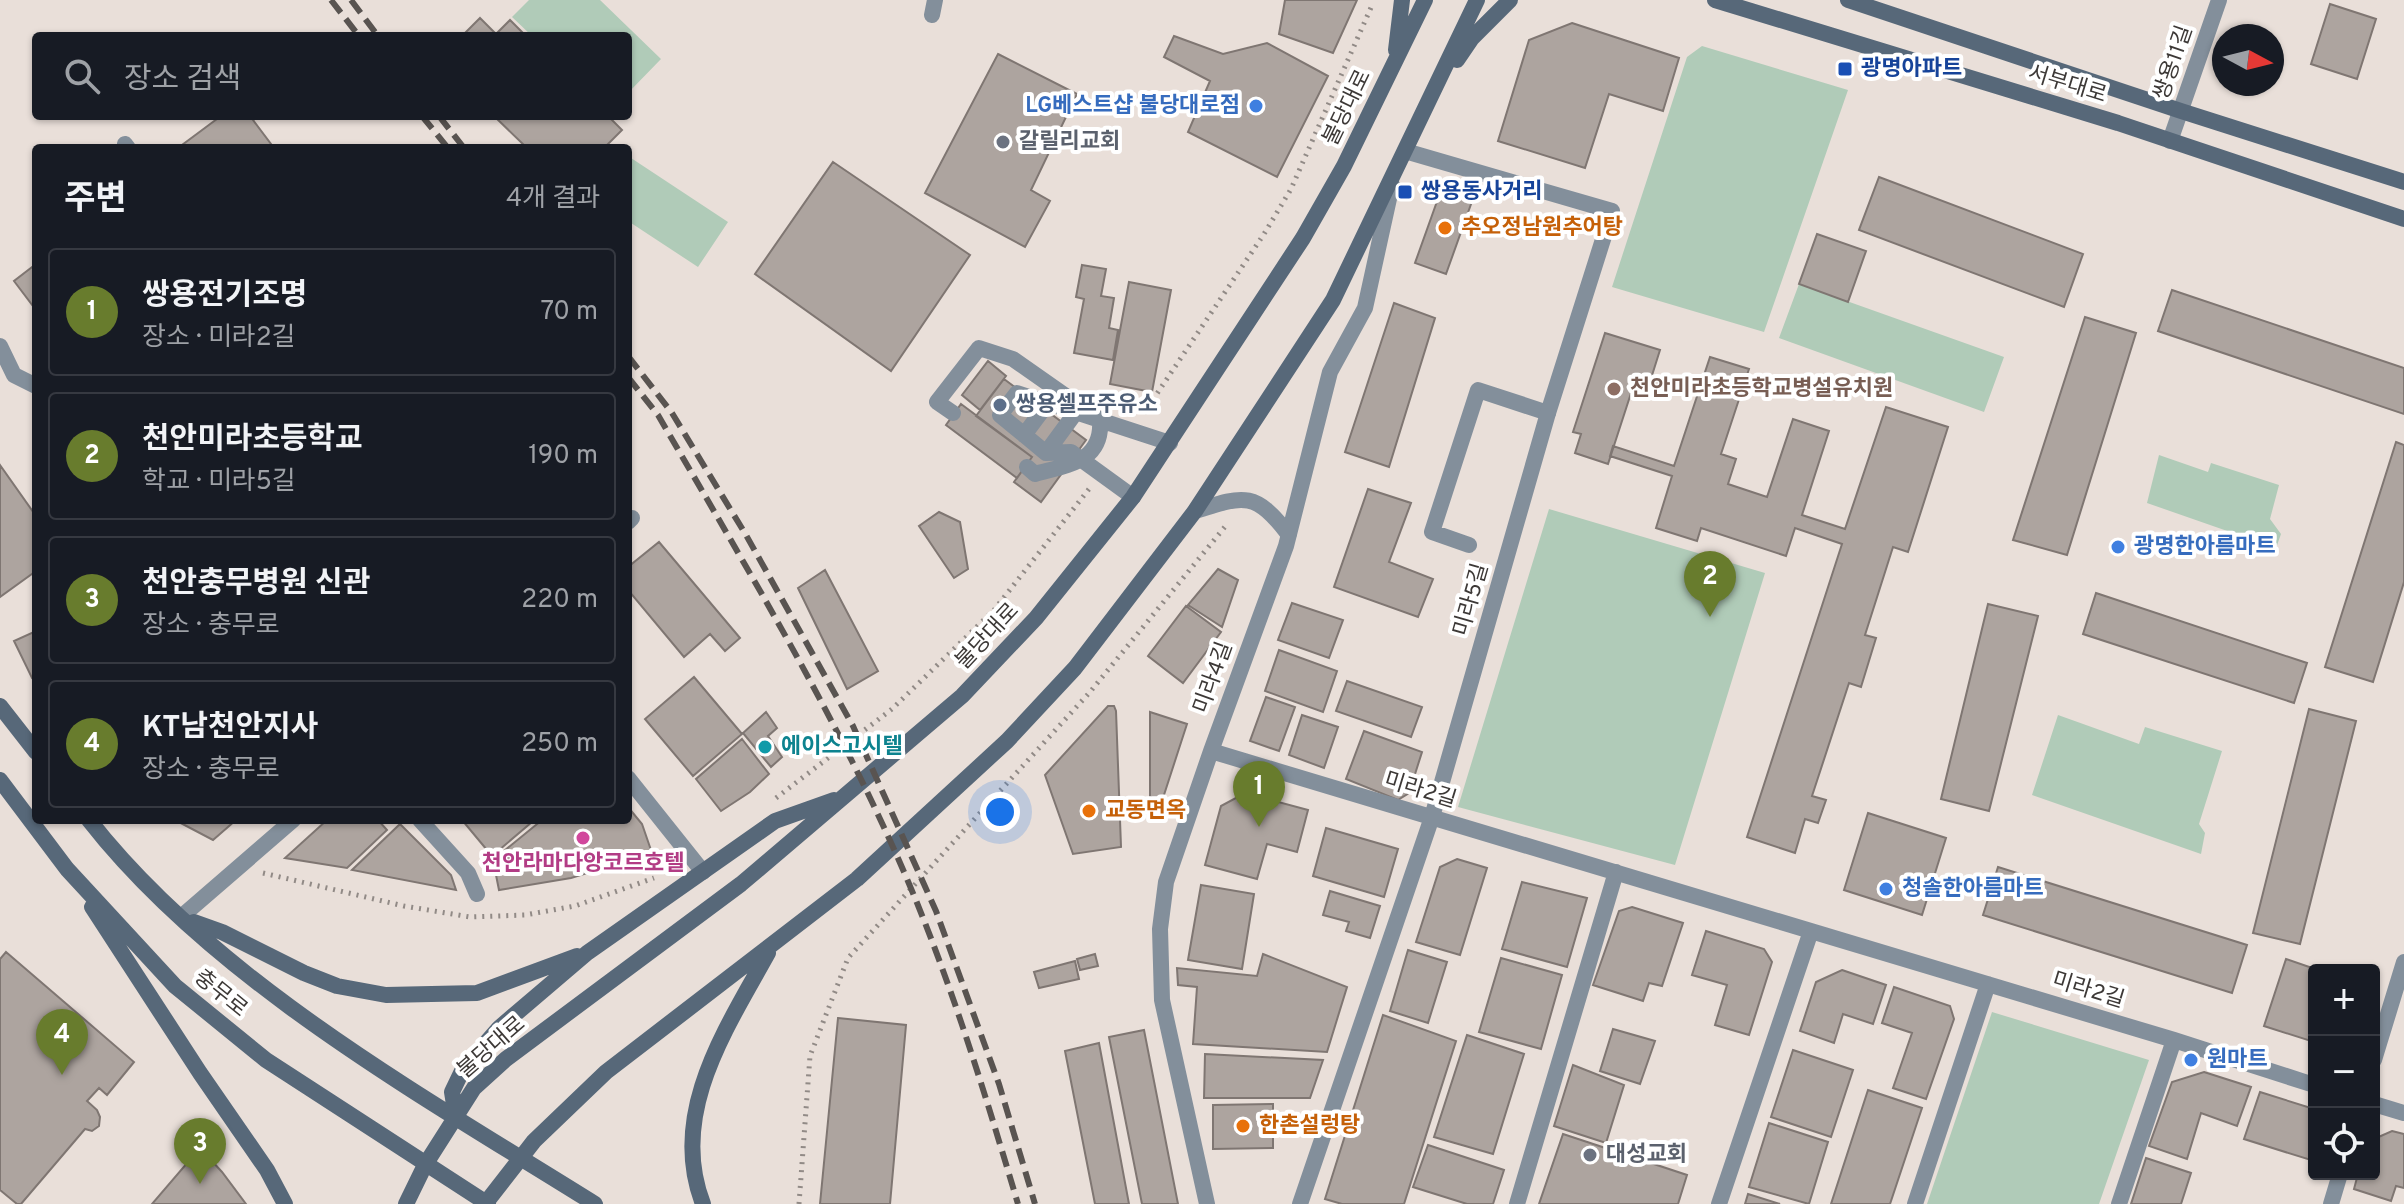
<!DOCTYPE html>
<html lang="ko">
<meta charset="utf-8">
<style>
body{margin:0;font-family:Overpass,"Noto Sans KR",sans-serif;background:#242831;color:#f1f3f6}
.controls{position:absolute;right:24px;bottom:24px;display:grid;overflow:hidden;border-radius:8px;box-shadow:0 2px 6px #0004}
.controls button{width:72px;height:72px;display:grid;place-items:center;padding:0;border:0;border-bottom:2px solid #363941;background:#171b24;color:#f1f3f6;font:40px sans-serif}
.compass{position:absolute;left:2212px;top:24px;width:72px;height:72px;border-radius:50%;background:#171b24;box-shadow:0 2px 6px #0004;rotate:97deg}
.you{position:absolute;left:1000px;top:812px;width:28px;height:28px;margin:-20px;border:6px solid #fff;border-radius:50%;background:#1a73e8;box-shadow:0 0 0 12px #1a73e833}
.badge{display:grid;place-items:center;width:52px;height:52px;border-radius:50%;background:#687c2d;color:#fff;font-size:26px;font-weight:700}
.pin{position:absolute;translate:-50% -66px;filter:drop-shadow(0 2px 4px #0008)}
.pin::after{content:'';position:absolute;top:42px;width:28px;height:24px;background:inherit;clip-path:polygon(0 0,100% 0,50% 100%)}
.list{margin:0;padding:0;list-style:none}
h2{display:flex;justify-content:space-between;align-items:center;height:104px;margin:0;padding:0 32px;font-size:34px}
h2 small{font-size:26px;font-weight:400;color:#9ea1a6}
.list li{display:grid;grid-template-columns:52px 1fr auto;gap:24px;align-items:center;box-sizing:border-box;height:128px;margin:0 16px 16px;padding:0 16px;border:2px solid #363941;border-radius:8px}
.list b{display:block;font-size:30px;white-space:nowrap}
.list p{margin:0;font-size:26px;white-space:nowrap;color:#9ea1a6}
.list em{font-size:26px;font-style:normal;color:#9ea1a6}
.icon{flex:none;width:44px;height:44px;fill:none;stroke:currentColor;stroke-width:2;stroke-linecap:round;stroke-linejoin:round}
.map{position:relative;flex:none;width:2404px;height:1204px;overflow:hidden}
.search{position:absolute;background:#171b24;box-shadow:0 2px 6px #0004;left:32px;top:32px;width:600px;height:88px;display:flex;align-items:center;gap:20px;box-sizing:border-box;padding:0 28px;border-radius:8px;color:#9ea1a6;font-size:30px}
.panel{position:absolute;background:#171b24;box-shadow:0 2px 6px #0004;left:32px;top:144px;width:600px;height:680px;border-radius:8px}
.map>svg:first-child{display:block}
.green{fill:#b0cbb8}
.building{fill:#ada49f;stroke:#7f7672;stroke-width:2}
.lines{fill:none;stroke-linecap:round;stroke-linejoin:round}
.path{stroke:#918a86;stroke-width:5;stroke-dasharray:2 6;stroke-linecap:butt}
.service{stroke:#838f9b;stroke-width:16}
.minor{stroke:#838f9b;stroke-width:16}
.secondary{stroke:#576879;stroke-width:16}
.rail{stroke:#595451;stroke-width:6;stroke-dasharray:16 8;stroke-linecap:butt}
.transit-dot{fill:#1a4fb4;stroke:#fff;stroke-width:3}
.shop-dot{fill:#3f7fe0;stroke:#fff;stroke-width:3}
.worship-dot{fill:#6b7280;stroke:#fff;stroke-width:3}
.food-dot{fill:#e8710a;stroke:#fff;stroke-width:3}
.education-dot{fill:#8d6e63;stroke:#fff;stroke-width:3}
.service-dot{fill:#5c6f8a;stroke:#fff;stroke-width:3}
.culture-dot{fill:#0f9aa8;stroke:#fff;stroke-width:3}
.hotel-dot{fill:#d1479c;stroke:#fff;stroke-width:3}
.labels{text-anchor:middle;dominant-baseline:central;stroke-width:8;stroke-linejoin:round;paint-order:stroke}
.street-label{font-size:22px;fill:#3d3937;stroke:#fff}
.transit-label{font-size:22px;font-weight:bold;fill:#164399;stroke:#fff;text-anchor:start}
.shop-label{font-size:22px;font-weight:bold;fill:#366cbe;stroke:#fff;text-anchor:start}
.worship-label{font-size:22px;font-weight:bold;fill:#5b616d;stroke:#fff;text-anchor:start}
.food-label{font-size:22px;font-weight:bold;fill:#c56008;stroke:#fff;text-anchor:start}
.education-label{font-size:22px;font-weight:bold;fill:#785e54;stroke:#fff;text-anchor:start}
.service-label{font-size:22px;font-weight:bold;fill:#4e5e75;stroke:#fff;text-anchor:start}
.culture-label{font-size:22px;font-weight:bold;fill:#0d838f;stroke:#fff;text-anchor:start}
.hotel-label{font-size:22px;font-weight:bold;fill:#b23c85;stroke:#fff}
</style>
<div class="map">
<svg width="2404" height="1204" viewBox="0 0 2404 1204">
<rect width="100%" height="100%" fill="#e9dfd9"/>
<path class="green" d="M529,0H600L661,59L628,93V36H532L512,17Z
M1702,46L1848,90L1764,332L1612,287L1687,57Z
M628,156L728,222L698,267L628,221Z
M1799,284L2004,357L1984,412L1779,338Z
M2159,455L2208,472L2211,463L2279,485L2270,519L2281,534L2276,548L2147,503Z
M1549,509L1765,573L1675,865L1458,807Z
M2058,715L2139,744L2145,727L2222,751L2199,824L2205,833L2201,854L2032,795Z
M1992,1012L2149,1060L2099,1204H1927Z"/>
<path class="building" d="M1285,0H1357L1333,53L1279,34Z
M2330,4L2376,19L2357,79L2311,64Z
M480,18L496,34L510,20L526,36H462Z
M1572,23L1679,58L1663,111L1609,94L1585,168L1498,141L1529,40Z
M1174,36L1223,54L1267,43L1328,76L1277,177L1188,132L1210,81L1164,57Z
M998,54L1077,94L1031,190L1050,201L1025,247L925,193Z
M221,116H250L274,148H184L182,145Z
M494,116H608L622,130L604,148H527Z
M833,162L970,255L891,371L755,274Z
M1879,177L2083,254L2064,307L1859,230Z
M1458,188L1475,193L1446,274L1415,263L1440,193Z
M1817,234L1866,251L1848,302L1799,284Z
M36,264V310L14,281Z
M1082,265L1106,269L1101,296L1114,298L1109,328L1118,330L1113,360L1074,353L1084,299L1076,297Z
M1129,282L1171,290L1152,392L1110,384Z
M2172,290L2404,368V414L2158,331Z
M1394,303L1435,318L1389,467L1345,452Z
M2085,317L2136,333L2067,555L2013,540Z
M1605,333L1660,350L1648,388L1634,384L1608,464L1575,453L1581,434L1573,432Z
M1710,357L1749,369L1721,454L1736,459L1728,484L1767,497L1793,419L1829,431L1802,515L1845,529L1886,407L1948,427L1908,552L1893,547L1865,635L1876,638L1861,687L1849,683L1812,796L1826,800L1818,823L1805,819L1795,853L1747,837L1842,544L1795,528L1786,556L1701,528L1697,541L1656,528L1672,476L1610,456L1613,446L1674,466Z
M988,361L1006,376L980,410L962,395Z
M1004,379L1086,440L1041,502L1014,482L1032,457L976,416Z
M961,404L1032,457L1017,478L946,425Z
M2396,442L2404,445V582L2373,682L2325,667Z
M0,465L36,516V571L0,597Z
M1368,489L1411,503L1389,562L1433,579L1418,617L1334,587Z
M939,512L960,522L968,569L954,578L919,526Z
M659,542L740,638L725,651L710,634L684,657L628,590V567Z
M1218,569L1238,580L1222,627L1188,605Z
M825,570L878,671L847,689L798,588Z
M2096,593L2307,663L2294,703L2083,634Z
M1292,603L1343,620L1329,658L1278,640Z
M1988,604L2038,616L1989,811L1941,799Z
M1186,606L1221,632L1183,683L1148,656Z
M36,631V676L32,678L14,641Z
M1279,650L1337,671L1323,712L1265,691Z
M694,677L742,734L693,776L645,719Z
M1347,681L1422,707L1411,737L1336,711Z
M1266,697L1295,707L1279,751L1250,741Z
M1108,706H1114L1116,711L1121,847L1073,854L1045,775Z
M2309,709L2356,721L2300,944L2253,933Z
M766,712L777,728L768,736L782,757L771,767L743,733Z
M1150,712L1187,724L1162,801H1155L1150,796Z
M1302,715L1338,727L1324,768L1289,755Z
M1364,731L1422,752L1409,793L1398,800L1346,779Z
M742,739L769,774L750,792L721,811L696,779Z
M1245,793L1308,810L1297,852L1267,844L1257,879L1205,865L1221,806Z
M628,807L642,824L652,853L571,878L499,890L493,860L542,820H628Z
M1868,813L1946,838L1922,915L1844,890Z
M175,820H236L213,840Z
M327,820H378L387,830L347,868L285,858Z
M462,820H531L532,822L492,856Z
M400,824L451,875L456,890L352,870Z
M1326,828L1398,849L1384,897L1313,876Z
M1457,859L1487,868L1460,955L1416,942L1440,867Z
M1998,867L2247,945L2232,993L1983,915Z
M1522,882L1587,898L1567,967L1502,949Z
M1201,885L1254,894L1242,969L1188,960Z
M1330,891L1380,906L1370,938L1346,931L1349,922L1323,915Z
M1632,907L1683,923L1662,986L1649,983L1643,1001L1593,985L1619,911Z
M1706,931L1764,949L1772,962L1749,1035L1715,1025L1727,985L1692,975Z
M1408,950L1447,962L1428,1023L1390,1011Z
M6,952L134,1062L107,1095L99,1088L87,1101L97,1110L100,1117L99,1126L92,1131L85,1129L21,1204H17L0,1190V959Z
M1095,954L1098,966L1080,970L1077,959Z
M1263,954L1347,987L1327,1052L1193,1044L1197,987L1178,985L1177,968L1257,976Z
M1501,958L1562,975L1541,1049L1479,1032Z
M2286,959L2318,970H2314V1042L2264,1026Z
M1075,961L1079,979L1039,988L1034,972Z
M1842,970L1886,985L1873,1024L1843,1014L1834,1043L1800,1031L1816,982Z
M1894,987L1950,1006L1954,1019L1926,1099L1893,1088L1912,1033L1882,1023Z
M1383,1015L1456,1041L1404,1204H1342L1325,1199Z
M838,1018L906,1025L890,1204H820Z
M1613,1029L1655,1041L1640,1084L1600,1071Z
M1144,1030L1178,1204H1142L1109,1037Z
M1467,1035L1524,1054L1493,1154L1434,1137Z
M1099,1043L1129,1204H1095L1065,1051Z
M1793,1050L1853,1070L1831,1137L1771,1117Z
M1205,1054L1323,1060L1310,1098H1204Z
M1573,1065L1624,1085L1606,1143L1554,1126Z
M2204,1072L2251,1087L2237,1126L2201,1113L2187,1159L2149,1146L2172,1082Z
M1868,1090L1922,1108L1890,1204H1831Z
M2260,1092L2314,1109V1161L2244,1139Z
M1273,1104V1148L1213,1149V1105Z
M1769,1123L1828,1142L1809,1204L1749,1187Z
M2392,1131L2404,1134V1188L2396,1186L2391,1201L2354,1189L2358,1174H2374V1139Z
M1563,1134L1687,1175L1678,1204H1539Z
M1428,1145L1504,1170L1493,1204H1467L1413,1187Z
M200,1148L222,1172L246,1204H152Z
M2146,1158L2191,1173L2181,1204H2131Z
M1748,1194L1780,1204H1745Z"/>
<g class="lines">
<path class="path" d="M1144,413L1264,234L1291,189L1373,3
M776,798L892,709L994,610L1089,489
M263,873L404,906L470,917L525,915L575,906L654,878
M799,1204L810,1056L848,958L1090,692L1228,523"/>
<path class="service" d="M932,15L935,0
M953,413L937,402L979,348L1013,359L1100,420C1103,462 1067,465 1035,474L1027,467
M1024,435L1048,403
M1046,453L1076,412
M1133,497L1071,452L1046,453L1000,415L1017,393L1170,443
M1469,545L1432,532L1478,390L1548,413"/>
<path class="minor" d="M2170,141L2219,0
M125,144L128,148
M0,346L14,375L36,386
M1195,511C1245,495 1255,491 1289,535
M628,522L632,518
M1211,751L2174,1040L2314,1085
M628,778L703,872
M420,820L468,873L477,894
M181,917L293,820
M2374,1060L2404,962
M2374,1104L2404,1113
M1207,1204L1162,1000L1160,929L1166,882L1211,751L1286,546L1330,372L1365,308L1392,185
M1300,1204L1432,817L1548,413L1612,211L1405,151
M1517,1204L1616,872
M1719,1204L1811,931
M1915,1204L1988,984
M2119,1204L2174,1040
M2331,1204L2340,1174"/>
<path class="secondary" d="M1715,0L2118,123L2404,219
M1848,0L2181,111L2404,182
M1396,50L1402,0
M1457,60L1472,38L1510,0
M0,706L36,752
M0,780L67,869L175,986L266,1060L488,1204
M89,820C214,980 424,1097 595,1204
M92,907L200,1073L267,1170L285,1204
M194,922L222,932L304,973L337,986L386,995L477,993L577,956
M456,1117L452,1092L463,1069L499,1028L587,953L775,821L834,800
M406,1204L425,1165L474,1088L506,1059L741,884L962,696L1036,618L1133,497L1303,238L1344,166L1425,0
M485,1204L534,1141L606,1072L857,879L1007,741L1075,668L1195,511L1333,300L1477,0
M703,1204C668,1114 726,1029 768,953"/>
<path class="rail" d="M331,0L359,36
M351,0L378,36
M422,116L448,148
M439,116L464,148
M628,356L672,413L746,535L853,726L936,911L999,1084L1035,1204
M628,377L658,415C742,560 829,703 897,856C947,968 983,1087 1018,1204"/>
</g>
<g class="transit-dot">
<rect x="1837" y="61" width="16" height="16" rx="4"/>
<rect x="1397" y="184" width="16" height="16" rx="4"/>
</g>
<g class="shop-dot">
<circle cx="1256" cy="106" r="8"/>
<circle cx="2118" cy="547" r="8"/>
<circle cx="1886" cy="889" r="8"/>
<circle cx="2191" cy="1060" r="8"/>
</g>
<g class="worship-dot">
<circle cx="1003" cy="142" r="8"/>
<circle cx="1590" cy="1155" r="8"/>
</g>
<g class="food-dot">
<circle cx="1445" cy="228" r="8"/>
<circle cx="1089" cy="811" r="8"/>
<circle cx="1243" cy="1126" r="8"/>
</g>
<circle class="education-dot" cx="1614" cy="389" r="8"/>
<circle class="service-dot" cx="1000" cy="405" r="8"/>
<circle class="culture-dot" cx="765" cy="747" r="8"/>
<circle class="hotel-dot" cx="583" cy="838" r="8"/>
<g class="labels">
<g class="street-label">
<text transform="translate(2174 63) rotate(-71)">쌍용11길</text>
<text transform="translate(2067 85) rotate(17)">서부대로</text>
<text transform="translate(1348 108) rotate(-64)">불당대로</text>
<text transform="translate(1472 600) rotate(-74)">미라5길</text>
<text transform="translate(988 637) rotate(-47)">불당대로</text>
<text transform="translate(1214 678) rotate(-70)">미라4길</text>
<text transform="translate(1420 791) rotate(17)">미라2길</text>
<text transform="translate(2088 991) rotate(17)">미라2길</text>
<text transform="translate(220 994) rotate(39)">충무로</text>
<text transform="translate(492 1048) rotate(-41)">불당대로</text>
</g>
<g class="transit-label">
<text x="1861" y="69">광명아파트</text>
<text x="1421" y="192">쌍용동사거리</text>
</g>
<g class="shop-label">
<text x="1240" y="106" text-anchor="end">LG베스트샵 불당대로점</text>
<text x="2134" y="547">광명한아름마트</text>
<text x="1902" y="889">청솔한아름마트</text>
<text x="2207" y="1060">원마트</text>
</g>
<g class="worship-label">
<text x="1019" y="142">갈릴리교회</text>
<text x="1606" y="1155">대성교회</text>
</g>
<g class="food-label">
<text x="1461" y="228">추오정남원추어탕</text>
<text x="1105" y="811">교동면옥</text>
<text x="1259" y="1126">한촌설렁탕</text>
</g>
<g class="education-label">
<text x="1630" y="389">천안미라초등학교병설유치원</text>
</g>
<g class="service-label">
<text x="1016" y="405">쌍용셀프주유소</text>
</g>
<g class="culture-label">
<text x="781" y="747">에이스고시텔</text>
</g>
<g class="hotel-label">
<text x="583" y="864">천안라마다앙코르호텔</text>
</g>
</g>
</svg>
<div class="controls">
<button>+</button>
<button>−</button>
<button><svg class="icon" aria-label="locate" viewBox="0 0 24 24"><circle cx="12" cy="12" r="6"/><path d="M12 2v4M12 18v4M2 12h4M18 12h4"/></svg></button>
</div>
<svg class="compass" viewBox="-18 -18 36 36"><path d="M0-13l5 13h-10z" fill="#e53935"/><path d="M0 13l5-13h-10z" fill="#9ea1a6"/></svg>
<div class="you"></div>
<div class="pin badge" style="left:1259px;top:827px">1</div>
<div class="pin badge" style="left:1710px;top:617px">2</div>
<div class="pin badge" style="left:200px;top:1184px">3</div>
<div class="pin badge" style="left:62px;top:1075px">4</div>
<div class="search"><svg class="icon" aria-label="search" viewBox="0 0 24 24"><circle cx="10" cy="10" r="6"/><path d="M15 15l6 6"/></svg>장소 검색</div>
<section class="panel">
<h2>주변<small>4개 결과</small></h2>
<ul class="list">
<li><span class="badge">1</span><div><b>쌍용전기조명</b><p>장소 · 미라2길</p></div><em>70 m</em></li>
<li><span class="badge">2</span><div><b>천안미라초등학교</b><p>학교 · 미라5길</p></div><em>190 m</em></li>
<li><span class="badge">3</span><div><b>천안충무병원 신관</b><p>장소 · 충무로</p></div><em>220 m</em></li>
<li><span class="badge">4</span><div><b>KT남천안지사</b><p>장소 · 충무로</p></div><em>250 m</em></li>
</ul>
</section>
</div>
